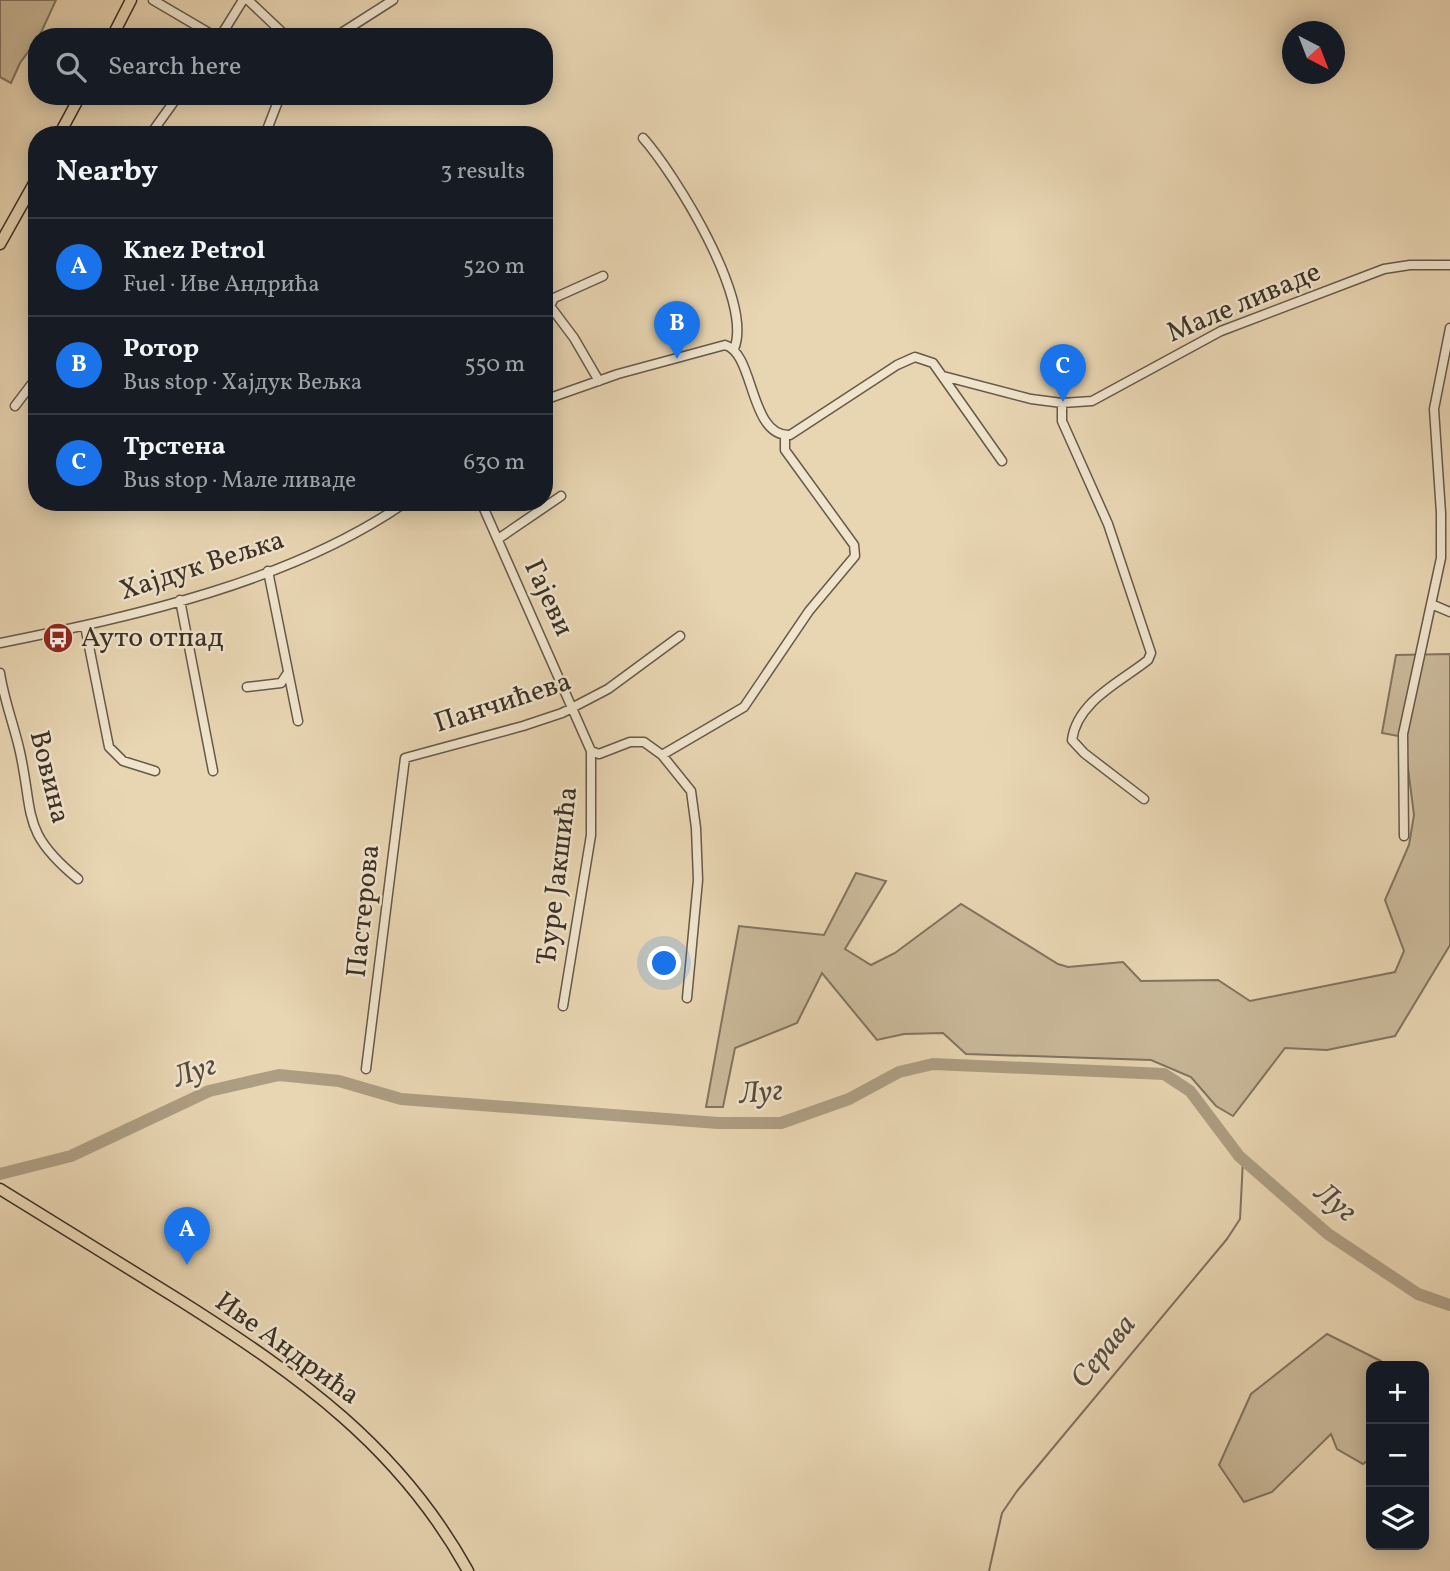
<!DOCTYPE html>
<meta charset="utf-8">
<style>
body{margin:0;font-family:Vollkorn,serif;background:#242831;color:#f1f3f6}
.controls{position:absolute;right:21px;bottom:21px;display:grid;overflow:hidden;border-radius:14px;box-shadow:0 4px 18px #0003}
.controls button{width:63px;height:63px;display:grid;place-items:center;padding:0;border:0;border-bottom:2px solid #363941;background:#171b24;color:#f1f3f6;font:35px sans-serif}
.compass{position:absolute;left:1282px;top:21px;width:63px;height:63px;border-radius:50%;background:#171b24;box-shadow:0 4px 18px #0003;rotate:138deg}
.you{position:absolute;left:665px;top:964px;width:24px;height:24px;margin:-18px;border:5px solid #fff;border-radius:50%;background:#1a73e8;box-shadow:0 0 0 10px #1a73e833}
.badge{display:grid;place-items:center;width:46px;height:46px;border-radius:50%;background:#1a73e8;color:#fff;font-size:23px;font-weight:700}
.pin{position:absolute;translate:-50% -58px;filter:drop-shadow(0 2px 4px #0008)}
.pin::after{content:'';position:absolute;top:37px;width:24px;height:21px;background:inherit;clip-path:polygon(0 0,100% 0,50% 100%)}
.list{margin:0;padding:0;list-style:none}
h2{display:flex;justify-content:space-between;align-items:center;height:91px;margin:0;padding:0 28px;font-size:30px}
h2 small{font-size:23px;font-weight:400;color:#9ea1a6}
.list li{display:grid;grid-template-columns:46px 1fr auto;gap:21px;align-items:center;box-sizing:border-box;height:98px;padding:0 28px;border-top:2px solid #363941}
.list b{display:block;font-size:26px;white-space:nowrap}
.list p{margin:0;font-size:23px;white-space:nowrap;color:#9ea1a6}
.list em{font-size:23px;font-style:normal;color:#9ea1a6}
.icon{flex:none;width:38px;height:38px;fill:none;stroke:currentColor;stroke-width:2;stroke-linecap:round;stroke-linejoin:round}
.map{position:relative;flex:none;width:1450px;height:1571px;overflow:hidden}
.search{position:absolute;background:#171b24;box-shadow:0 4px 18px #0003;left:28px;top:28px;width:525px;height:77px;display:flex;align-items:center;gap:18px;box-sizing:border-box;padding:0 24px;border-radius:28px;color:#9ea1a6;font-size:26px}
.panel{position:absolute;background:#171b24;box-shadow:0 4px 18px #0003;left:28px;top:126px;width:525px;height:385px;border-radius:28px}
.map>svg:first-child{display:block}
.green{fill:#cab99a;stroke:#827460;stroke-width:2}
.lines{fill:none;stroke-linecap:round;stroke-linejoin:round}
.stream{stroke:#7f715d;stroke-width:2}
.river{stroke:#ad9d82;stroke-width:12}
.minor-casing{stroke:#665949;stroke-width:11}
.major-casing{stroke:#3a3026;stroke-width:13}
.minor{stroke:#f0e4cd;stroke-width:8}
.major{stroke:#e8d5b2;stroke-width:10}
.labels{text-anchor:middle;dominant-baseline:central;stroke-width:5;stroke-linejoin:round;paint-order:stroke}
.street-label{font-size:28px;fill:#3a3026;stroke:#f0e4cd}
.poi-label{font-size:28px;fill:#3a3026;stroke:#f0e4cd;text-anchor:start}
.water-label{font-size:30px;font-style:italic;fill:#574b3d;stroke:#f0e4cd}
</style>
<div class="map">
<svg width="1450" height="1571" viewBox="0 0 1450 1571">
<rect width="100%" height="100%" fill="#e8d5b2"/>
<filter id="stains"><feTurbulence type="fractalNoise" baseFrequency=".00286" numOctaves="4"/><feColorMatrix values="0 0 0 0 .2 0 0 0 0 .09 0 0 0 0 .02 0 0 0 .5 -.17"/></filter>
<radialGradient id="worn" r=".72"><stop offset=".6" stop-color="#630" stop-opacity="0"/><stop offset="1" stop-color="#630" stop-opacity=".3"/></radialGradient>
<path class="green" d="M0,0H56L39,37L20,63L11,83L0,77Z
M1450,654V945L1395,1036L1327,1050L1285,1048L1233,1116L1216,1106L1191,1077L1151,1060L966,1054L943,1033L904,1034L877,1040L822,973L797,1023L735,1048L723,1107H706L739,926L824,935L856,873L886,881L845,949L871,965L895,953L961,904L1058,964L1068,967L1123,962L1141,981L1218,980L1250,1001L1395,972L1404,951L1385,900L1409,845L1414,815L1404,737L1382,733L1396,655Z
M1327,1334L1381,1361L1382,1366H1371V1458L1363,1464L1337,1449L1331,1434L1272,1492L1244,1502L1219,1465L1251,1394Z"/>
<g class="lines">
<path class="stream" d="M989,1571L1002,1513L1017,1491L1227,1239L1240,1219L1243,1160"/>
<path class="river" d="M0,1174L71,1156L209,1091L279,1075L339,1081L401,1099L718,1123H781L849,1099L899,1072L933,1064L1164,1074L1190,1091L1239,1156L1328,1234L1418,1294L1450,1305"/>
<g class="minor-casing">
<path id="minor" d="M153,0L216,37
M248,0L287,37
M220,37L243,0
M335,37L393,0
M150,135L178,96
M265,135L280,96
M643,138C675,174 754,301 734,349
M943,376L1031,399L1062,403L1092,401L1221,331L1384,269L1410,265H1450
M599,381L574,338L550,306L554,298L603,276
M544,400L618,374L725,345C755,353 749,437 790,435L897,365L915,357L933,363L1002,461
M1062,403V421L1108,524L1151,653L1148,660C1122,681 1077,701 1072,740L1084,753L1144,799
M15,406L37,377
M481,502L591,751V835L563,1006
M498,539L561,496
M268,571L298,721
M180,600L213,771
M1431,604L1450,612
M85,626L109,747L123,761L155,771
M0,643C135,616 291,582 406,502
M0,673C4,700 14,725 20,752C34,816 21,832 78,879
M247,687L281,683L287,674
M591,751L599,754L630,742H644L662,755L691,791L696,828L698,880L687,998
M662,755L744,707L809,611L855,556L854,545L785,450V436
M1404,836L1403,734L1441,558V513L1434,409L1450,328
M366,1069L405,758L523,726L562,713L608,689L680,636"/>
</g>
<g class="major-casing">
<path id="major" d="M112,37L131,0
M59,135L80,96
M0,244L37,178
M0,1189C60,1226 121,1264 181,1301C299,1376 399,1446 468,1571"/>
</g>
<use href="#minor" class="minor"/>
<use href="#major" class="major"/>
</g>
<defs>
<g id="bus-disc" transform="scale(1.575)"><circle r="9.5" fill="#8f2418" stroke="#f0e4cd"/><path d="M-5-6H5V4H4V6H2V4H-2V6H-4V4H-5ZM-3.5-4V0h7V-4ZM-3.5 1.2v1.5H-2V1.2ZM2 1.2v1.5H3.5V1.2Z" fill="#fff"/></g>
</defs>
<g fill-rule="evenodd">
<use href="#bus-disc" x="58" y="638"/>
</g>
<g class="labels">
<g class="street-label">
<text transform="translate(1244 303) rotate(-23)">Мале ливаде</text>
<text transform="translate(202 566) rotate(-18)">Хајдук Вељка</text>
<text transform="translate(548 598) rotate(65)">Гајеви</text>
<text transform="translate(503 703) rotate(-18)">Панчићева</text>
<text transform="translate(49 777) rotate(76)">Вовина</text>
<text transform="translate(558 876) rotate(-83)">Ђуре Јакшића</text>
<text transform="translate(364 911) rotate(-84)">Пастерова</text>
<text transform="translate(287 1349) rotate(36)">Иве Андрића</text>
</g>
<g class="poi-label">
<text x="81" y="638">Ауто отпад</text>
</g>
<g class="water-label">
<text transform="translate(195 1072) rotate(-20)">Луг</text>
<text transform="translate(761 1093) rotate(-5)">Луг</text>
<text transform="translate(1335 1203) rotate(39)">Луг</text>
<text transform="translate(1104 1352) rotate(-51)">Серава</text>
</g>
</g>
<rect width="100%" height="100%" filter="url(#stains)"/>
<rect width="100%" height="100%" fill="url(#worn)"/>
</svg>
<div class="controls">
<button>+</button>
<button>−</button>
<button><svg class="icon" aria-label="layers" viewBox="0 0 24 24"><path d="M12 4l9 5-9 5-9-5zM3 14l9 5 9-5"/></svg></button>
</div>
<svg class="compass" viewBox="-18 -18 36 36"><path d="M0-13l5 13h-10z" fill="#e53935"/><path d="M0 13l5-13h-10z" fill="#9ea1a6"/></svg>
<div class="you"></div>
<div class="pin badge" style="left:187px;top:1265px">A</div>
<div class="pin badge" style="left:677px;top:359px">B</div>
<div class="pin badge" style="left:1063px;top:402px">C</div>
<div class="search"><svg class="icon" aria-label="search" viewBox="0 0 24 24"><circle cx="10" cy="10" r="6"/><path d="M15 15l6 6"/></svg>Search here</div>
<section class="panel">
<h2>Nearby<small>3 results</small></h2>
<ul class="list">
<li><span class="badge">A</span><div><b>Knez Petrol</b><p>Fuel · Иве Андрића</p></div><em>520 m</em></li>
<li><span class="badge">B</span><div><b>Ротор</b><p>Bus stop · Хајдук Вељка</p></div><em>550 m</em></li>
<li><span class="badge">C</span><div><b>Трстена</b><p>Bus stop · Мале ливаде</p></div><em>630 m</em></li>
</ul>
</section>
</div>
